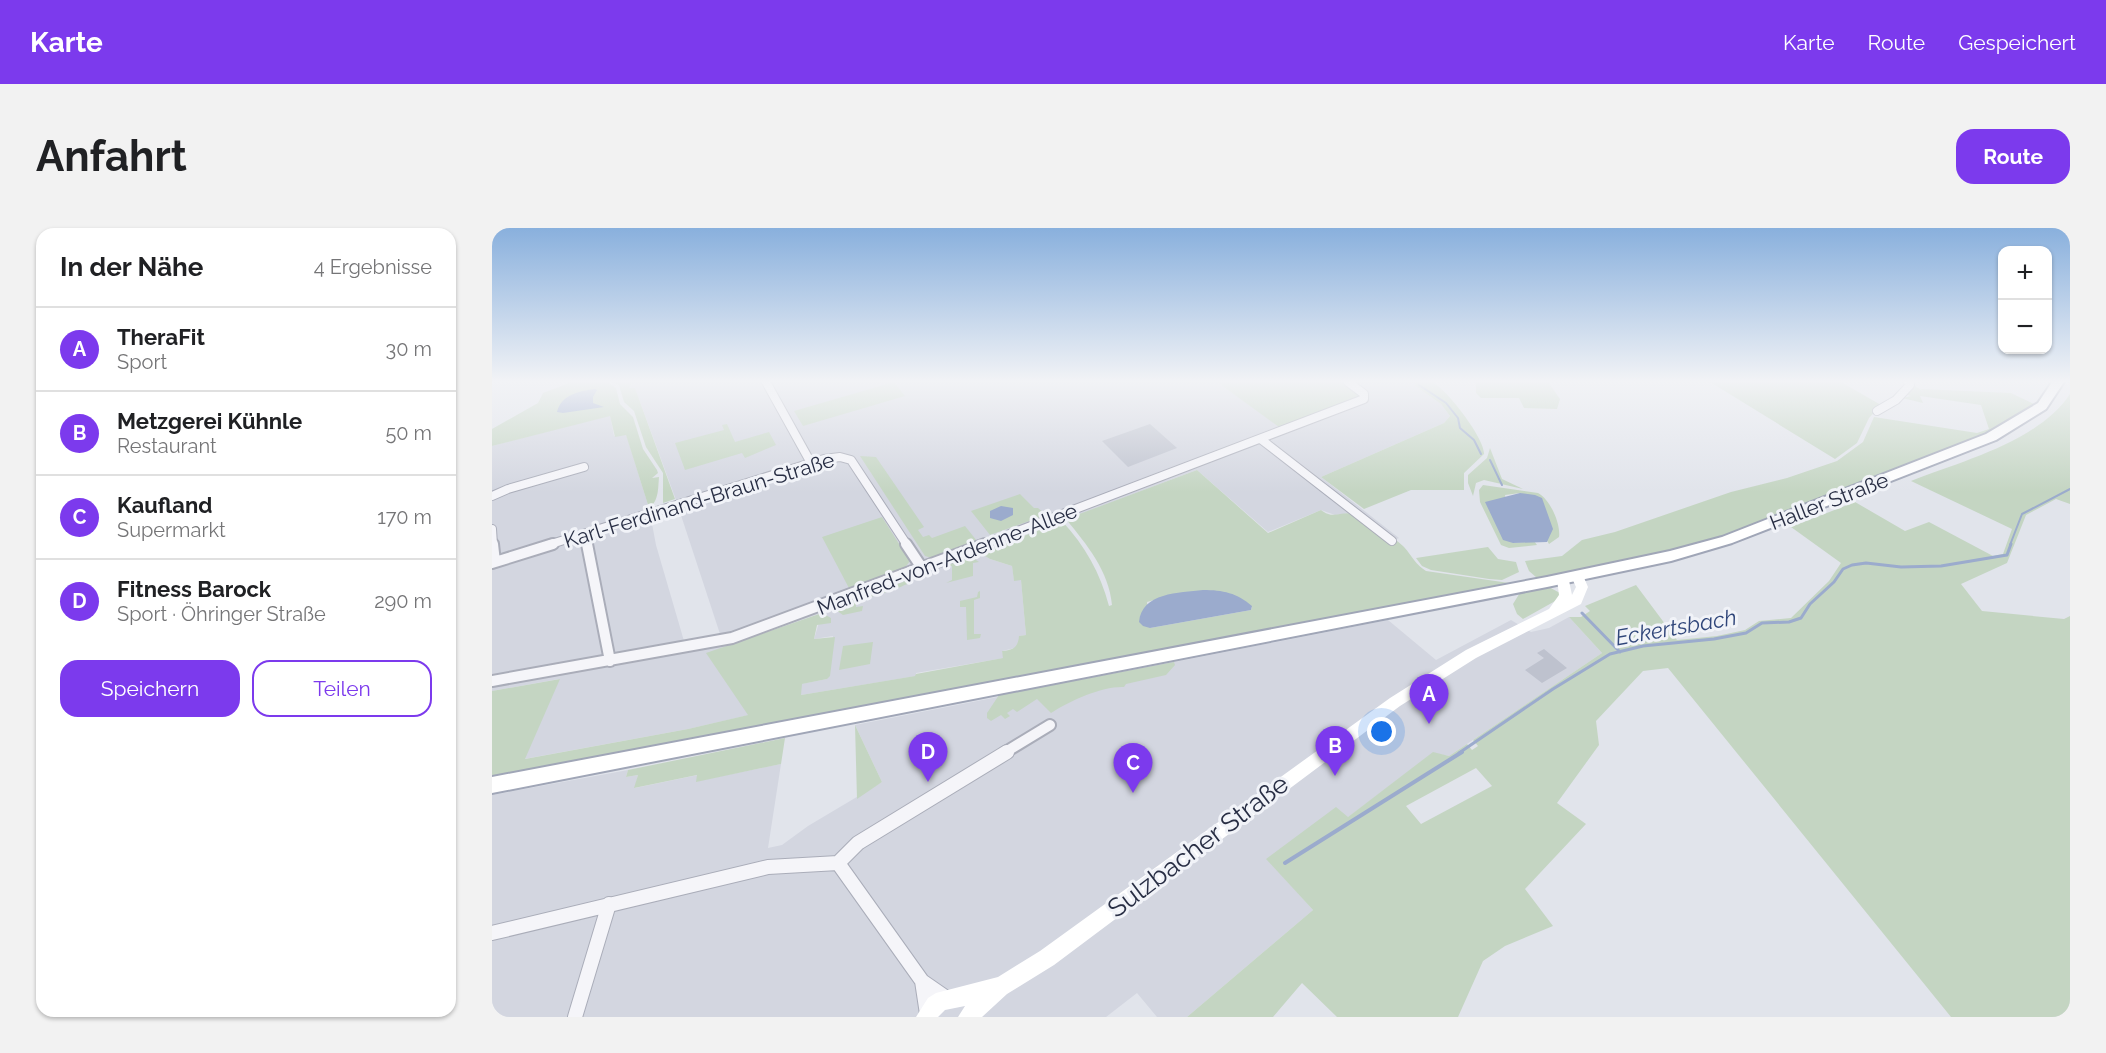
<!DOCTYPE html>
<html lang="de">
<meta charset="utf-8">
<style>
body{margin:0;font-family:Raleway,sans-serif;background:#f2f2f2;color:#202124}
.controls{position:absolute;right:18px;top:18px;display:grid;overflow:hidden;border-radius:12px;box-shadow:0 2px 4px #0004}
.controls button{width:54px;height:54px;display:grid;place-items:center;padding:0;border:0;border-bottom:2px solid #e0e0e0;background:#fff;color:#202124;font:30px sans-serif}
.you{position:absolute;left:890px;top:504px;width:21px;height:21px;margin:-15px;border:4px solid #fff;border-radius:50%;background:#1a73e8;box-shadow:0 0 0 9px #1a73e833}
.badge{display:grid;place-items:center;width:39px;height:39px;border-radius:50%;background:#7c3aed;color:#fff;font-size:20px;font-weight:700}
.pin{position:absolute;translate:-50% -50px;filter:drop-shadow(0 2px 3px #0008)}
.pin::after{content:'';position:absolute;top:32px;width:21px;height:18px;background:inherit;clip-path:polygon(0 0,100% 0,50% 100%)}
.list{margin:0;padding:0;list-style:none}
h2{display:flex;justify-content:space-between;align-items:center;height:78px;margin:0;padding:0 24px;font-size:26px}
h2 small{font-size:20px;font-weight:400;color:#757577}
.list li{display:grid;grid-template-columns:39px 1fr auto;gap:18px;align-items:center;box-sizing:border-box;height:84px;padding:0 24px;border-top:2px solid #e0e0e0}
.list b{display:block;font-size:22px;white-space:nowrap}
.list p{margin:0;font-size:20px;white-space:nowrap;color:#757577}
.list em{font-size:20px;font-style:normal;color:#757577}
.actions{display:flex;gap:12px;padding:18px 24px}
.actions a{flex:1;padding:14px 0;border:2px solid #7c3aed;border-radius:18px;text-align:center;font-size:21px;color:#7c3aed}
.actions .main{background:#7c3aed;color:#fff}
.map{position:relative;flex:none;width:1578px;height:789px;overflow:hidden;border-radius:18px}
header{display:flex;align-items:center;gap:36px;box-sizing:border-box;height:84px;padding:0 30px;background:#7c3aed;color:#fff}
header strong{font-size:28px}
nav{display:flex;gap:33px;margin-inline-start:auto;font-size:21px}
.intro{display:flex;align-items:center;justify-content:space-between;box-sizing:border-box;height:144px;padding:0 36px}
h1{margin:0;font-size:42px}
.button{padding:15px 27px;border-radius:18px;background:#7c3aed;color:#fff;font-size:21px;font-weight:700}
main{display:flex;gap:36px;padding:0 36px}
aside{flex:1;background:#fff;border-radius:18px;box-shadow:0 2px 4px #0004}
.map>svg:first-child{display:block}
.built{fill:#d3d6e0}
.green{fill:#c4d5c2;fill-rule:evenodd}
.water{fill:#9babcd}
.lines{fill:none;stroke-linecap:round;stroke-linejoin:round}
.stream-far2{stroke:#9babcd;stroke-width:2}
.stream-far1{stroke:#9babcd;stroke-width:3}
.stream{stroke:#9babcd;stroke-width:4}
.building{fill:#bec2ce}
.street-far2-casing{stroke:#aaadb9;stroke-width:10}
.street-far1-casing{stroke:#aaadb9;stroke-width:14}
.street-casing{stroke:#aaadb9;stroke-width:16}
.primary-casing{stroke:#a0a6b7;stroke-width:4}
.street-far2{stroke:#f5f5f9;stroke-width:8}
.street-far1{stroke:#f5f5f9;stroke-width:10}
.street{stroke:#f5f5f9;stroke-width:14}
.secondary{fill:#fff;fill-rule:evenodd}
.primary{fill:#fff;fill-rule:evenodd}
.labels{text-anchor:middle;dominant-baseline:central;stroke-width:6;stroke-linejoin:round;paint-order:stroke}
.street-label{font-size:21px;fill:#282e44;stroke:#f1f3f8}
.water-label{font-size:22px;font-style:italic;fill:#30467a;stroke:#f1f3f8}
.near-street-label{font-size:26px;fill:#282e44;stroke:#f1f3f8}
</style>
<header>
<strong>Karte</strong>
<nav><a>Karte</a><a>Route</a><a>Gespeichert</a></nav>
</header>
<div class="intro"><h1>Anfahrt</h1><a class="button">Route</a></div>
<main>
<aside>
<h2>In der Nähe<small>4 Ergebnisse</small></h2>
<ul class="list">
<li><span class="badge">A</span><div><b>TheraFit</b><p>Sport</p></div><em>30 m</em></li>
<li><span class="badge">B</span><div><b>Metzgerei Kühnle</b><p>Restaurant</p></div><em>50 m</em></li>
<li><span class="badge">C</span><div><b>Kaufland</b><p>Supermarkt</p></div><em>170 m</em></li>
<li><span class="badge">D</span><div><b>Fitness Barock</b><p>Sport · Öhringer Straße</p></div><em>290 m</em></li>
</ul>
<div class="actions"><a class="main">Speichern</a><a>Teilen</a></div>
</aside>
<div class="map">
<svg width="1578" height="789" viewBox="0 0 1578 789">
<rect width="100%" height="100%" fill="#e1e4eb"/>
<path class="built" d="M140,154H725L788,199L864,163L851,154H926L922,157L949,176L958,188L952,195L829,249L907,310L896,315L859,285L843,287L829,282L776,304L705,242L488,324L498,331L520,338L522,352L529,351L534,407L527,408V416L523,420L510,423L512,430L424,445V448L309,467V456L335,451L341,408L322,411L330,385L239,416L257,487L196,501L32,531L67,451L0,463V218L118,187L122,208L134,206L157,280L164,317L192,413L228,406L184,272L143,160H136L140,156Z
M1077,389L1110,425L957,528L941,525L855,590L775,631L821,682L695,789H665L645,765L614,789H0V567L136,542L134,549L146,547L143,560L206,547L205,553L289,536L276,620L290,617L316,598L390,554L363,497L896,392L944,432L1019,392L1039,404L1057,400Z"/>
<path class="green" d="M80,154H115L124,160L128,176L141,189L151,221L165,242L166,245L160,250L167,249C166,260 167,273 157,280L134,207L123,209L118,188L0,218V201L46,175L51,165Z
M121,154H140L137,160H143L183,271L171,275V245L154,219L142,183L132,174L127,157Z
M402,154L413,168L311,198L302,183Z
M725,154H851L867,167L866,169L787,199Z
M927,154C931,154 936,153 941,155C954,160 994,212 992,226L972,245V262H919L872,281L829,249L952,195L958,188L949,176L922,157Z
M984,154H1056L1068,171L1065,181L1032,180L1027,170H989L984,165Z
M1218,154H1349L1389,177L1377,190L1365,215L1343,231Z
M1423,158L1432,164L1429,161L1519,165L1544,177L1506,203L1254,301L1193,320L1045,350L1037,343L1033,333L1070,328L1090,312L1123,304L1239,264L1295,250L1345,233L1371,214L1382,189L1485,205L1497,201L1489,177L1428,168L1431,175L1410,170L1419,168L1415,167Z
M1578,166V276L1564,271L1534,287L1515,335L1469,356L1490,383L1572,391L1578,388V789H1459L1176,440L1151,443L1104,493L1107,517L1065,575L1094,596L1033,661L1061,698L1013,718L991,733L966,789H845L810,755L781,789H695L821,682L774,631L844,579L856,589L941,524L957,528L975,516L980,522L986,518L981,512L1110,425L1077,389H1089L1098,383L1093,378L1144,357L1185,412L1225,408L1253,402L1267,393L1299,390L1337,353L1349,335L1299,299L1363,274L1413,303L1437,294L1501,328L1511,326L1520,301L1419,253C1470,233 1546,214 1578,166ZM984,540L1000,558L929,596L914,578Z
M235,196L243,214L277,204L284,217L253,230L250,225L193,242L183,215L232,202L230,197Z
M998,220L1010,251L1031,261L992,252L984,255L981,268L976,255V247L995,230Z
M368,228L384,229L432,299L426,302L431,309L437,307L440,310L473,298L485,313L440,330L433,328Z
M705,242L776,305L829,282C841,292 849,283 860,286C870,289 906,312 912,319C920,328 924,337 934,343L1017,355L0,553V463L68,451L33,531L196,501L256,487L214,425L330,385L339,390V395L325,397L322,411L343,409L338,448L335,451L310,456L309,467L423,448L424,446L511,430L510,423C521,422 526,420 527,408L534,407L529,352L522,353L520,338L498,331L488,325L570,293C593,318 608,344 617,378L620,377C617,343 595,317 574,291ZM687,365L760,379L759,382L658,400L655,374Z
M991,257L1046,265C1058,271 1069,296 1067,309L1057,316L1028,265L1013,267L1021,315L1042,313L1045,317L1017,320L1009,317L988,274L987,262Z
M528,266L542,280H546L554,287L498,307L479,283Z
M390,289L418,333L412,341L358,362L330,309Z
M996,319L1006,331L1024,334L1027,344L1010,352L997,351L939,342L930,338L924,330Z
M478,328L487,334L481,335V348L454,355L460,352V338H453Z
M414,352L417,355C406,361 377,370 364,373V379L371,378L370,383L351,387L341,380Z
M1055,358L1068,365L1065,372L1031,391L1025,386L1021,376L1029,363Z
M488,363V370L482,372V406H489L488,410L475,412L474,379H468V373L485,369L486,364Z
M381,414L378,436L347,442L351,418Z
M682,434L683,437L674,447L634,456L632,459C611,458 579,472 559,485L545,471L525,484L521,481L515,485L518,488L513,491L509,487L499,493L495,490V485L507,467Z
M363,497L390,554L365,571Z
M293,510L289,536L204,554L205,547L142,560L146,547L134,549L136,542Z"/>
<path class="water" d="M103,161L105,162L101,169V175L112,179L71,185L65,184C69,167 87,163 103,161Z
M1028,265L1043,267L1050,270L1061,301L1055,314L1021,315L1011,312L993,274Z
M509,278L521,280V287L509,293L498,290V283Z
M711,362C731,362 745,365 760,378L759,382L658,400L651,398L647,394C650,364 687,365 711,362Z"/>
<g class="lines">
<path class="stream-far2" d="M927,157L954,175L966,190L968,200L982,212L989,226
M998,232L1010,257
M1518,317L1530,286L1578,261"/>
<path class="stream-far1" d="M1090,385L1128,424
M967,525L1061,461L1118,426L1151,418L1222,411L1254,405L1270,395L1297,394L1309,390L1318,376L1342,354L1351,341L1360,337L1374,335L1409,339L1449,338L1515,327L1519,316"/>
<path class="stream" d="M793,635L970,524"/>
</g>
<path class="building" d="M658,196L685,220L636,239L610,213Z
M1052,421L1075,440L1050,455L1033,442L1052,430L1045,425Z"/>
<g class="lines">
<g class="street-far2-casing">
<path id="street-far2" d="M274,154L319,235
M1385,183L1404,172L1418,157L1416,154
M770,212L900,313
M0,268L16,261L92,239
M0,301L1,317
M93,306L95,317
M56,317L332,231L348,229L359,232L415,317
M489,317L872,171V166L856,154"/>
</g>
<g class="street-far1-casing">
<path id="street-far1" d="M1,316L3,334
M95,316L118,433
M414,316L430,340
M0,335L61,316
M0,453L240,410L493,316
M512,525L558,497"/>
</g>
<g class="street-casing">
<path id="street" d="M346,635L366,615L515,524
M346,635L430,753L456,771
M0,705L276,639L346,635
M430,753L435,786
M83,789L117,676"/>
</g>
<g class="primary-casing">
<path id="primary" d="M1560,154H1572L1554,181L1504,212L1240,315L1179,333L1055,359L0,565V549L1055,349L1178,323L1230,309L1494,206L1546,175Z"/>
</g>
<use href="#street-far2" class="street-far2"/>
<use href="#street-far1" class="street-far1"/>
<use href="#street" class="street"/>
<path class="secondary" d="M1085,344L1090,345L1096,359L1089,376L984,430L908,478L562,737L515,766L490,789H466L473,778L453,782L446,789H424L436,770L444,765L506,749L548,723L898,470L974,422L1057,381L1067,367L1065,351L1066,348H1076L1080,367L1084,359L1079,348Z"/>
<use href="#primary" class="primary"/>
</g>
<linearGradient id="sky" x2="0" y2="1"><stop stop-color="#89b0dd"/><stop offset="0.58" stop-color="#f2f3f6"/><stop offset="1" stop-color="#f2f3f6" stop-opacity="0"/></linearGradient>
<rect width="1578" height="264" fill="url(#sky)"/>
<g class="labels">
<g class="street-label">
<text transform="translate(207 272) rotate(-17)">Karl-Ferdinand-Braun-Straße</text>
<text transform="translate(1337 273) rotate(-21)">Haller Straße</text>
<text transform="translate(455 331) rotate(-21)">Manfred-von-Ardenne-Allee</text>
</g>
<g class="water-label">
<text transform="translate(1184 399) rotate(-10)">Eckertsbach</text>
</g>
<g class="near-street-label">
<text transform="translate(706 618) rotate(-37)">Sulzbacher Straße</text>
</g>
</g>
</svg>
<div class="controls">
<button>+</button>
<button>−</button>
</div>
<div class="you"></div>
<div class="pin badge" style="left:937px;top:496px">A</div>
<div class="pin badge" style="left:843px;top:548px">B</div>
<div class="pin badge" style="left:641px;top:565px">C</div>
<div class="pin badge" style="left:436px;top:554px">D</div>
</div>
</main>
